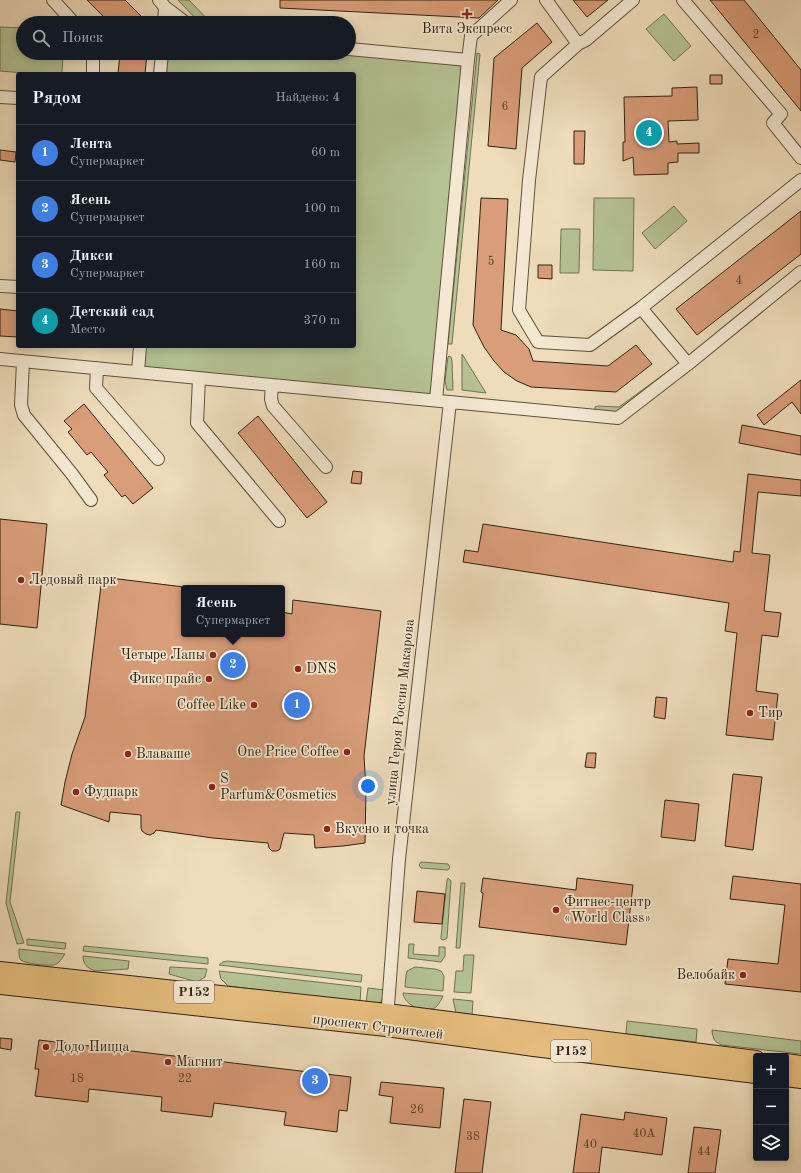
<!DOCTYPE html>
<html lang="ru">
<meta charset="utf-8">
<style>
body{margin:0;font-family:"Old Standard TT",serif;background:#242831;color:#f1f3f6}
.controls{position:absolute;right:12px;bottom:12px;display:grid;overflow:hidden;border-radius:4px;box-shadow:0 2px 10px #0003}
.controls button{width:36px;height:36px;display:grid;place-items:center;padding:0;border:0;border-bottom:1px solid #363941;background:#171b24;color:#f1f3f6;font:20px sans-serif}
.you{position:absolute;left:368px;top:786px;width:14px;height:14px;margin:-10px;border:3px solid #fff;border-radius:50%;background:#1a73e8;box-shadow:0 0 0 6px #1a73e833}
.badge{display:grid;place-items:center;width:26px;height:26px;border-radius:50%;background:#b45309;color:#fff;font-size:13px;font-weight:700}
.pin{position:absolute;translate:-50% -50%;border:2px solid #fff;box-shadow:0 1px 4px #0006}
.popup{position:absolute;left:181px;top:585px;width:104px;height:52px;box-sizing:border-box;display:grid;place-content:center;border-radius:4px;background:#171b24;filter:drop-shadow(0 1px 3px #0005);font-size:13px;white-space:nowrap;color:#9ea1a6}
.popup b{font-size:15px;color:#f1f3f6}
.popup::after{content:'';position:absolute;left:50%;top:100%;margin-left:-8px;border:8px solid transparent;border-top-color:#171b24}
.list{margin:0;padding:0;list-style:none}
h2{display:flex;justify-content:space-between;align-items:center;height:52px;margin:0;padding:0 16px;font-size:17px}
h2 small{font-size:13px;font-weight:400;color:#9ea1a6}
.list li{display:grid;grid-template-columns:26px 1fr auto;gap:12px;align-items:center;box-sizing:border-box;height:56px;padding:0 16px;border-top:1px solid #363941}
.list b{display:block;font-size:15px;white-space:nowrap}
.list p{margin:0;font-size:13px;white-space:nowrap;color:#9ea1a6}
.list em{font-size:13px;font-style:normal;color:#9ea1a6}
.icon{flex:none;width:22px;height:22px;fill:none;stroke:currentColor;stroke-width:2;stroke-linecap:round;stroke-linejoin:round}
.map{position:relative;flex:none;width:801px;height:1173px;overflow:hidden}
.search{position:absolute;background:#171b24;box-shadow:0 2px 10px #0003;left:16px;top:16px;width:340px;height:44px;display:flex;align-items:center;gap:10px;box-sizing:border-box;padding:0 14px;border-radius:22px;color:#9ea1a6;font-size:15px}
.panel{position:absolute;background:#171b24;box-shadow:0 2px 10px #0003;left:16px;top:72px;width:340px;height:276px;border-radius:4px}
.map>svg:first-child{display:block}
.green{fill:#b4c294;stroke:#727252}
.building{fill:#d99d79;stroke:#302210}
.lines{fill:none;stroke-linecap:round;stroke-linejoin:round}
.minor-casing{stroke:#60503b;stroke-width:14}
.primary-casing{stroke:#302210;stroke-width:20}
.minor{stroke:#f4e8d3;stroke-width:12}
.primary{stroke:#e7be7e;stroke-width:18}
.poi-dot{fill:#8f2418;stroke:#f4e8d3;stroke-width:1.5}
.labels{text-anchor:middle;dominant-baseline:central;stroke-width:3.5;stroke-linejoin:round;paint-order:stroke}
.number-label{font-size:12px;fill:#5a412a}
.shield{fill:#f4e8d3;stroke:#6b5d4a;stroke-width:1}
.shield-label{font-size:13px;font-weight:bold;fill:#302210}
.poi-label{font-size:14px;fill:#302210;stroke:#f4e8d3;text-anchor:start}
.street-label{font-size:14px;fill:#302210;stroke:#f4e8d3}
</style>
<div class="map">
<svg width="801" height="1173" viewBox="0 0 801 1173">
<rect width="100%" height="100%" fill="#eedcbb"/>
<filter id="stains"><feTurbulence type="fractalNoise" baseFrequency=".005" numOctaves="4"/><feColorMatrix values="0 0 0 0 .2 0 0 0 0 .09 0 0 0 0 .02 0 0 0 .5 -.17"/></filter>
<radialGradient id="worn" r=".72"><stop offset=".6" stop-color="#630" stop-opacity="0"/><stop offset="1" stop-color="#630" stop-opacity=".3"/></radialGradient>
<path class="green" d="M178,0H189L211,23H200Z
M664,14L691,46L674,61L646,29Z
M0,27L23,28V53H63L62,74H35L0,71Z
M164,53H349L465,62L435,397L139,372L141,346H354V74H162Z
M477,53L480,54L452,344H448Z
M594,198H634L633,271L593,270Z
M674,206L687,221L655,249L642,233Z
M561,229H580L579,273H560Z
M462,354L486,393L462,390Z
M449,356L451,357L452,361L453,390H447L445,381L448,357Z
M671,369L673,371L619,413L595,410V407L598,406L619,407Z
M16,812H20L10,902L24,943L17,944L6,903Z
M421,862L448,864L450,867L448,870L421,868L419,865Z
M448,878L451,881L447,938L446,939L443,940L441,939V937L447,880Z
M461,883H465L460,948H456Z
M27,939L66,943L65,949L27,945Z
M409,944H414L413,954L439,956V947H445V956L441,962L408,958Z
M84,946L208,958V964L83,951Z
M19,949L65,954C62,958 60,963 54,965C48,966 23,964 20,959C19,956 19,952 19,949Z
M464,955H474L471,993L454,992L456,971H463Z
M83,956L129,961L128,969L95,971C87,968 83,964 83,956Z
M227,961L362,975L361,982L219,965L223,962Z
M170,967L207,969L205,977L197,982L169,974Z
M415,967L435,969L441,971L444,976L443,991L405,987L406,975L407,971Z
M219,971L361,987L360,1002L228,986L221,979Z
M368,988L385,990L381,1002L377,1003H366Z
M403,993L443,996C441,1000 439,1004 436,1007C425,1015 404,1005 403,993Z
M453,999L473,1001L472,1016L456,1013Z
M627,1021L697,1029L696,1042L626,1034Z
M712,1030L801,1041V1054L722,1045C714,1042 713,1039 712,1030Z"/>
<path class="building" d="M87,0H125L148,23H110Z
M280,0H498L479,18L280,8Z
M573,0H608L587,17Z
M710,0H744L801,70V111Z
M537,23L552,42L522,68L516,149L488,146L494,58Z
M120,53H147L145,74H118Z
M710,75H722V84H710Z
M697,87L698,120L668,121L669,142L677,141V144L699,143V153H678V162L668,163V174L634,175L633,157L623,161V142H625L624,97L672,96V88Z
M574,131H585L584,164H574Z
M0,150L16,152L15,162L0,160Z
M481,198L508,199L501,330L516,335L529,349L533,361L608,366L636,345L652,364L616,392L531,387L517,381L504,372L494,361L484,347L473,325Z
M801,211V254L697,335L676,309Z
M538,265H552V279L538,278Z
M0,309L18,311V337L0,336Z
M801,380V414L792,402L764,425L757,415Z
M84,404L153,488L133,504L125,495L122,497L104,475L108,472L91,452L87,455L68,432L72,429L64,421Z
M258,416L327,502L307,518L238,433Z
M742,425L801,436V455L739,443Z
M353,471L362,472L361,484L351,483Z
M748,474L801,480V496L758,492L752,553L770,555L764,611L781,613L778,637L762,635L756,691L778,694L773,740L726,735L737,633L725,631L729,603L463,562L465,550L478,552L483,524L733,562L734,551L740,552Z
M0,519L47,524L37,628L0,624Z
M102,577L184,587V634H282V612L292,614L293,600L381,611L364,756L366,788L365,843L343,846L315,848L314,835L284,833L280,849L277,851H272L269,848L268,843L213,838L156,830L154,833L150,835L146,834L142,831L141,828V815L110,812L109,822L61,805L65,782L72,754L85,717Z
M656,697L667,698L665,719L654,717Z
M587,753H596L595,768L585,767Z
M733,774L762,777L753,850L725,846Z
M665,800L699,804L695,841L661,837Z
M733,876L801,884V992L725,984L728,959L778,964L785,905L730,899Z
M483,878L576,890L577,878L633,885L626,945L479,927L483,893L481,892Z
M417,891L445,894L442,924L414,922Z
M0,1038L12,1039L11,1050L0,1048Z
M39,1040L351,1077L347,1111L339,1110L337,1132L284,1125L286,1112L214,1103L212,1117L161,1111L162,1097L89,1089L88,1102L35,1096L39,1069H35Z
M381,1082L444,1088L440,1128L390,1123L393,1097L379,1095Z
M464,1099L491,1102L482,1173H455Z
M625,1112L667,1118L662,1155L602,1147L599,1173H573L581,1114L624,1120Z
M694,1127L721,1130L715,1173H688Z"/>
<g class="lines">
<g class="minor-casing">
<path id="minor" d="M53,0L74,23
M159,0L165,7L186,23
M546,0L578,44
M633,0L586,40L578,44L541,77L529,180L519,310L538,342L590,345L641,308L801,180
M683,0L781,114L773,123L801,158
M164,23L165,7
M349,49L468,60L471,36L511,0
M93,74V53
M160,74L162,53
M0,97L18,98
M0,286L18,287
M641,308L688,364
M0,359L618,418L688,364L801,272
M23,361L21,405L24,415L72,474L91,500
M97,368L96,388L158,459
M138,372L140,346
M199,378L197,423L279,521
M272,385L271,399L273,406L326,467
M436,400L468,60
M387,1019L399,859L450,402"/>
</g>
<g class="primary-casing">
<path id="primary" d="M0,971L387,1013L756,1060
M0,985L386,1027L534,1047L756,1074
M786,1063L801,1065
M786,1077L801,1079"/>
</g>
<use href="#minor" class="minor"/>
<use href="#primary" class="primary"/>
</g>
<g class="poi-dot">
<path d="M465 8h4v4h4v4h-4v4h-4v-4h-4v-4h4z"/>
<circle cx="21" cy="580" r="4"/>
<circle cx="213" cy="655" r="4"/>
<circle cx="298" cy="669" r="4"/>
<circle cx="209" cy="679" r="4"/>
<circle cx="254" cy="705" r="4"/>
<circle cx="750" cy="713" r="4"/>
<circle cx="347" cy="752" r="4"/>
<circle cx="128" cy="754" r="4"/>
<circle cx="212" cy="787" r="4"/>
<circle cx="76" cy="792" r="4"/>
<circle cx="327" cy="829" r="4"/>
<circle cx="556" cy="910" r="4"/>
<circle cx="743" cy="975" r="4"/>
<circle cx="46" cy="1047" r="4"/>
<circle cx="168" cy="1062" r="4"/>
</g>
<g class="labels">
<g class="number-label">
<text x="756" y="35">2</text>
<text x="505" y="107">6</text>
<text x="491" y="262">5</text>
<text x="739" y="281">4</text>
<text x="77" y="1079">18</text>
<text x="185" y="1079">22</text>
<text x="417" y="1110">26</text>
<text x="644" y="1134">40А</text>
<text x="473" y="1137">38</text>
<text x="590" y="1145">40</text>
<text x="704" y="1152">44</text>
</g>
<g class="shield">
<rect x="174" y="981" width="40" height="22" rx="3"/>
<rect x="551" y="1040" width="40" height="22" rx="3"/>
</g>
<g class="shield-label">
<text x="194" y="992">Р152</text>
<text x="571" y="1051">Р152</text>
</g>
<g class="poi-label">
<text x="467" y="29" text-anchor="middle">Вита Экспресс</text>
<text x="29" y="580">Ледовый парк</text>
<text x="205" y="655" text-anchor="end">Четыре Лапы</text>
<text x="306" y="669">DNS</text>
<text x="201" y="679" text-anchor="end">Фикс прайс</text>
<text x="246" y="705" text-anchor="end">Coffee Like</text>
<text x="758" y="713">Тир</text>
<text x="339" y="752" text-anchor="end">One Price Coffee</text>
<text x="136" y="754">Влаваше</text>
<text x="220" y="779">S<tspan x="220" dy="16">Parfum&amp;Cosmetics</tspan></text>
<text x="84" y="792">Фудпарк</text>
<text x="335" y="829">Вкусно и точка</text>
<text x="564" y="902">Фитнес-центр<tspan x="564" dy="16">«World Class»</tspan></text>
<text x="735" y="975" text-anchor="end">Велобайк</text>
<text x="54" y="1047">Додо Пицца</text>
<text x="176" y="1062">Магнит</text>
</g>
<g class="street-label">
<text transform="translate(400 712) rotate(-84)">улица Героя России Макарова</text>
<text transform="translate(378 1027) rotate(7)">проспект Строителей</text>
</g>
</g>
<rect width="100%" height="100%" filter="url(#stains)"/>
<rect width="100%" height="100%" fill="url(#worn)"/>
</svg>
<div class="controls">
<button>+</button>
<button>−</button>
<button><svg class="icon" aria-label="layers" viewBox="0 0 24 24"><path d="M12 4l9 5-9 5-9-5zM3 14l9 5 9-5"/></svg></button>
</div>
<div class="you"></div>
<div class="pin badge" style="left:297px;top:705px;background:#3f7fe0">1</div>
<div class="pin badge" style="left:233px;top:665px;background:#3f7fe0">2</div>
<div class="popup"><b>Ясень</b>Супермаркет</div>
<div class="pin badge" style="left:315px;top:1081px;background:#3f7fe0">3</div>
<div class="pin badge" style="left:649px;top:133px;background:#0f9aa8">4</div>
<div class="search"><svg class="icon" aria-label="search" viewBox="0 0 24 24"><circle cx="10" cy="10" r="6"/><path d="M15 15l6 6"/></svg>Поиск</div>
<section class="panel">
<h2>Рядом<small>Найдено: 4</small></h2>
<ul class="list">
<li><span class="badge" style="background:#3f7fe0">1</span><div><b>Лента</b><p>Супермаркет</p></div><em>60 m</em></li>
<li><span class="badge" style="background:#3f7fe0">2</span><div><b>Ясень</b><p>Супермаркет</p></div><em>100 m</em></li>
<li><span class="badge" style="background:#3f7fe0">3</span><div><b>Дикси</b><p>Супермаркет</p></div><em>160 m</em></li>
<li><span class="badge" style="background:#0f9aa8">4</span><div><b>Детский сад</b><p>Место</p></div><em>370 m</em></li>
</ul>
</section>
</div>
